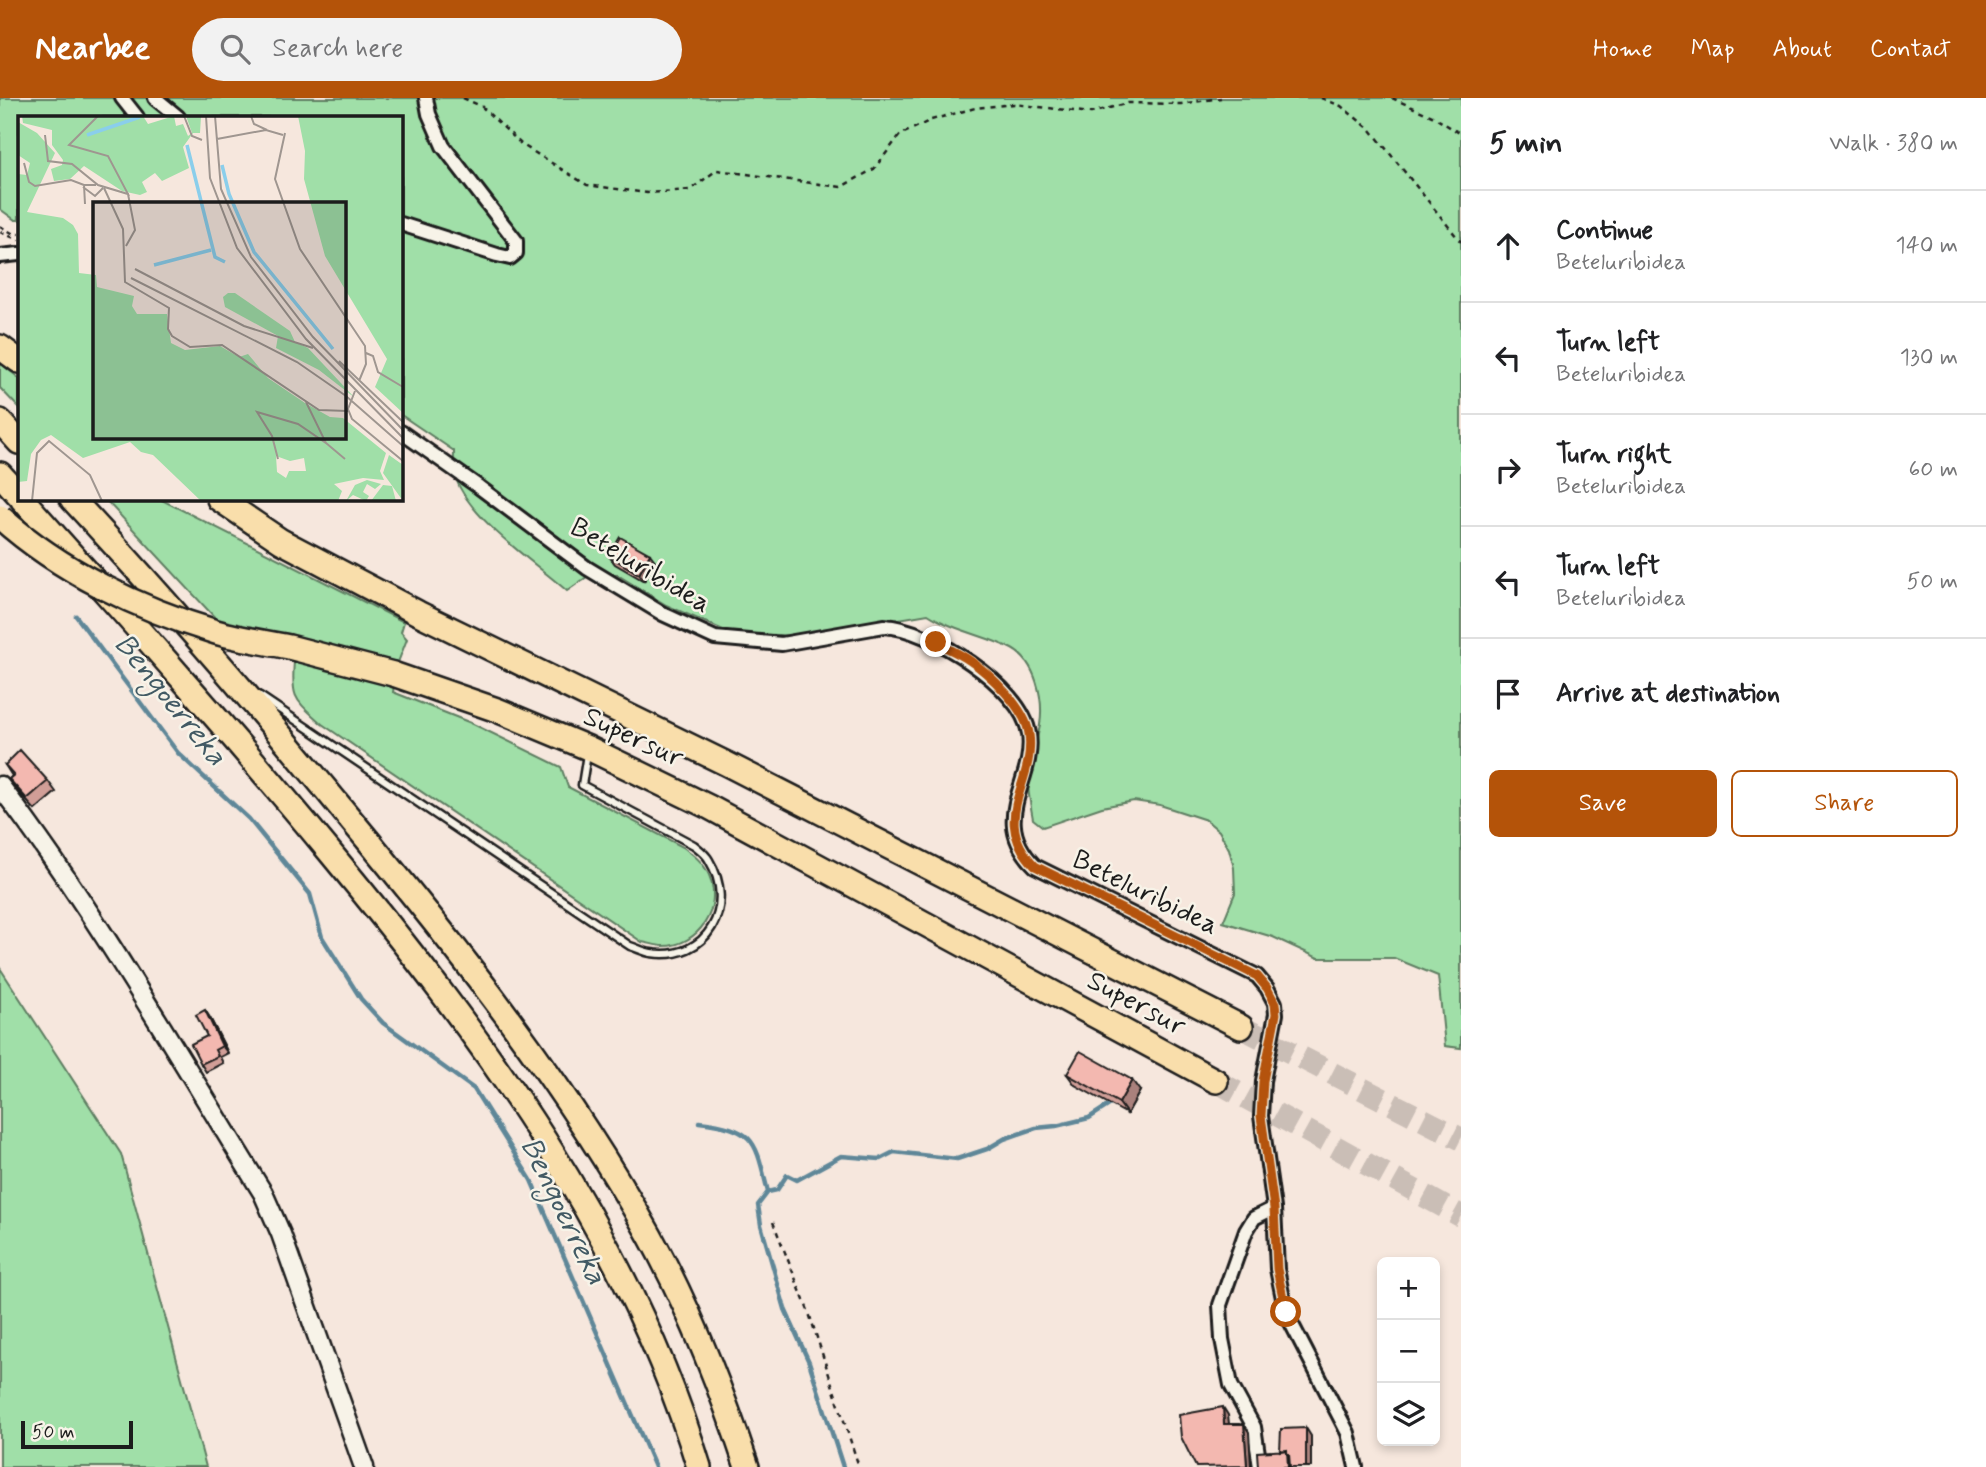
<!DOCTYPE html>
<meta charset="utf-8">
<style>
body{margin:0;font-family:Mynerve,sans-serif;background:#f2f2f2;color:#202124}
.controls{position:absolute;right:21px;bottom:21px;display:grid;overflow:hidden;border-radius:10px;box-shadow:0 4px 10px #0003}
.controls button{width:63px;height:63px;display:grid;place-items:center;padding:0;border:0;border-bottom:2px solid #e0e0e0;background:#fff;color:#202124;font:35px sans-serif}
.scale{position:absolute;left:21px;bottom:18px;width:112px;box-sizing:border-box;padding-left:7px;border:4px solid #1c1c1c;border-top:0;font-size:19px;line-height:24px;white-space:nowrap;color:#1c1c1c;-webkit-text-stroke:5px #f7f3e8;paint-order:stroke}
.stop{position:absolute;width:21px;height:21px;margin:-16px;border:5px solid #b45309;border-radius:50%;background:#fff}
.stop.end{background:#b45309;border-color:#fff;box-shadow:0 2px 7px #0008}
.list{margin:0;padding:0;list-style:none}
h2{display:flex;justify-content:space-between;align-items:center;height:91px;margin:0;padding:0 28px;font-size:30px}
h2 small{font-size:23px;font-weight:400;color:#757577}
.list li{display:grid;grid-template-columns:46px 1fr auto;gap:21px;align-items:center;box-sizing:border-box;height:112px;padding:0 28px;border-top:2px solid #e0e0e0}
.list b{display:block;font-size:26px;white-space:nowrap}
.list p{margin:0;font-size:23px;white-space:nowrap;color:#757577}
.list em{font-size:23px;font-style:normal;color:#757577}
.actions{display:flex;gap:14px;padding:21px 28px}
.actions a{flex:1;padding:16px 0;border:2px solid #b45309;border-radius:10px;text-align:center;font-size:24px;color:#b45309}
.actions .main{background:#b45309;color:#fff}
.icon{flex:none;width:38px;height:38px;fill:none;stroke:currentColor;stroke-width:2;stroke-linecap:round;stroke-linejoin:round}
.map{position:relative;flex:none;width:1461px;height:1369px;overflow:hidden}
header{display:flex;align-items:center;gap:42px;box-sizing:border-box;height:98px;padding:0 35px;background:#b45309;color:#fff}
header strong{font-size:33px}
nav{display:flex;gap:38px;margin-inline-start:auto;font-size:24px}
.search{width:490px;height:63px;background:#f2f2f2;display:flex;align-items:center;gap:18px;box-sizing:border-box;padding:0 24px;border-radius:38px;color:#757577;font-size:26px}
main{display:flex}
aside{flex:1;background:#fff}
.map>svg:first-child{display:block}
.green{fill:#a0dfa8;stroke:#5e7e62;stroke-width:2}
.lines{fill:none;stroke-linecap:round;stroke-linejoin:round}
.stream{stroke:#5e8798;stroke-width:4.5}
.highway-tunnel{stroke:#cabeb6;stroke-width:23;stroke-dasharray:23 11;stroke-linecap:butt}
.lane-casing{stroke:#1c1c1c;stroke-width:11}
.street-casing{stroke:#1c1c1c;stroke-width:18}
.secondary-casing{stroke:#1c1c1c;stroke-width:23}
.highway-casing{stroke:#1c1c1c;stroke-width:28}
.path{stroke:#1c1c1c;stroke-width:2.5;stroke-dasharray:5 5;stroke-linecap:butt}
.lane{stroke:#f7f3e8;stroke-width:6}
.street{stroke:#f7f3e8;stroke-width:12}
.secondary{stroke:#f7f3e8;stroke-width:18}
.highway{stroke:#f9deab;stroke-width:23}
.highway-bridge-casing{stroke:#1c1c1c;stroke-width:28;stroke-linecap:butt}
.highway-bridge{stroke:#f9deab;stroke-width:23}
.wall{fill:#d19e97;stroke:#1c1c1c;stroke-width:2}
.shaded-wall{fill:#aa817b;stroke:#1c1c1c;stroke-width:2}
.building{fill:#f3b8b0;stroke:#1c1c1c;stroke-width:2}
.route{stroke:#b45309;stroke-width:9}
.labels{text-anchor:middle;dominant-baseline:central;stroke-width:5;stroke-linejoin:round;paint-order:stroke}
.street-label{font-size:28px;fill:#1c1c1c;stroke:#f7f3e8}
.water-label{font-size:30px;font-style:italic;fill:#425a64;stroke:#f7f3e8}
.inset-river{fill:none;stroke:#8aceeb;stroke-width:3.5}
.inset-road{fill:none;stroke:#9f9690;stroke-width:2}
.view{fill:#1c1c1c;fill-opacity:0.15;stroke:#1c1c1c;stroke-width:3.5}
.inset-edge{fill:none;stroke:#1c1c1c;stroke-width:3.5}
</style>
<header>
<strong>Nearbee</strong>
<div class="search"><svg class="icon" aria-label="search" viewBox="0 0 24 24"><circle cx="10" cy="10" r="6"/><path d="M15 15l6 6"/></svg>Search here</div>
<nav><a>Home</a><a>Map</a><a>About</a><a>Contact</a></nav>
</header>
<main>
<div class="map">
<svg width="1461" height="1369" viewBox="0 0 1461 1369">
<rect width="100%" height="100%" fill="#f6e7dd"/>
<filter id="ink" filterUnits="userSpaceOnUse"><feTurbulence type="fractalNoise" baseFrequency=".0143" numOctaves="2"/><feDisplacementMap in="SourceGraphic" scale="14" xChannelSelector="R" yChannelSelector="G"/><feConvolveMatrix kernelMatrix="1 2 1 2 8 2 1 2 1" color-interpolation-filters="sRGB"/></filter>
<g filter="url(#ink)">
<path class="green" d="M0,0H1461V950L1445,948L1438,878L1394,860H1318L1273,839L1223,824L1235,795L1234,770L1229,751L1219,733L1206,722L1160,707L1134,703L1102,709L1043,729L1033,721C1030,704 1026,686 1029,668C1031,654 1038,641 1040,627C1044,601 1036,564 1012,551C985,537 954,533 928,516L799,538L730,535L666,507L616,476H591L567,493C534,464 471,422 456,381C453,372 454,362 454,353L401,317V19H19V122H15L0,111Z
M0,265L19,280V310L0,290Z
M105,401H160L404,524L401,534L407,541L397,567L393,594L471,625L561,669L568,689L683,749C694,757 703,764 709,777C723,810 699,848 663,848C657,848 649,845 642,844L322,626C295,601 291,602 294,563L218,523Z
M0,870L121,1056L206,1369H0Z"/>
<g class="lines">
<path class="stream" d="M76,518L178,655L249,721L310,796L322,839L361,901L383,925L474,991L531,1082L655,1369
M699,1024C756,1031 755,1042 768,1094L758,1107L761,1127L785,1211L809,1264L843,1369
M768,1094L777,1092L787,1077L797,1082L841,1058L880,1061L894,1054L957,1061L987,1051L1004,1041L1036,1030L1056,1028L1089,1020L1109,1007"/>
<path class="highway-tunnel" d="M1241,929L1461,1041
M1216,983L1461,1118"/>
<g class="lane-casing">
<path id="lane" d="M260,598L630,848C637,850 644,854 651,855C708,864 737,808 709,762C706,756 699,751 694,747L582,687L587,656"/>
</g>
<g class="street-casing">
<path id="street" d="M122,0L137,19
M155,0L178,19
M401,126L497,157L510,160L516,155V143L443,48L429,16L426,0
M0,158L19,156
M401,334L479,389L587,470L663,516L715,540L782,546L884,528C929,530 1022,588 1029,636C1036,684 987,720 1035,768L1257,878L1267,890L1275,905L1276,916L1263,983L1261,1018L1274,1110L1277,1171L1286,1215L1348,1335L1356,1369
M1260,1369L1254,1329L1231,1287L1222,1241L1220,1207L1246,1133L1254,1120L1274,1110"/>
</g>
<g class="secondary-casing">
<path id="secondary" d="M0,688C98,817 178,958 263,1095L281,1136L364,1369"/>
</g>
<g class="highway-casing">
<path id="highway" d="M0,249L19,263
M0,323L19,344
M0,376L19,397
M22,401C126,517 230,633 329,753C483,939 628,1135 699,1369
M72,401C167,503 258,609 347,717C457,849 566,986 650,1138C690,1211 721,1290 747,1369
M219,401L281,443L418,515L727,666L1241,929
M393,576L497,612L588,650L709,709L1216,983"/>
</g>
<path class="path" d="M463,0L481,8L521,46L587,87L647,95L690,92L717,72L841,89L874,71L900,37L931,22L975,10L1014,6L1091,15L1128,5L1181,6L1221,0
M1321,0L1341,8L1371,32L1461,144
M1392,0L1432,18L1461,36
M0,128L12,135L19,136
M0,134L19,142
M773,1124L809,1215L859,1369"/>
<use href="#lane" class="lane"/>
<use href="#street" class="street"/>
<use href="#secondary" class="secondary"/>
<use href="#highway" class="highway"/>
<g class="highway-bridge-casing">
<path id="highway-bridge" d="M0,419C60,473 139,511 216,534C239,541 265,544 289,549C324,558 358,567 393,576"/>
</g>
<use href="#highway-bridge" class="highway-bridge"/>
</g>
<path class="wall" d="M609,458L656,464L644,483L615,466Z
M5,667L48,683L56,694L35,712L17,692L9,681L12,678Z
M205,912L210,920L228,955L220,959L223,965L206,974L201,966L207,938Z
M1067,976L1140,993L1127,1016L1075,987Z"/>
<path class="shaded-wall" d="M650,456L656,464L644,483L639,476Z
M205,912L210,920L228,955L222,948Z
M1132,982L1140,993L1127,1016L1119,1005Z
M1223,1309L1228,1317L1230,1334L1224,1326Z
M1244,1326L1249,1334L1251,1369H1248L1247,1368Z
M1306,1330L1311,1338V1369H1306Z
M1287,1352L1295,1369H1288Z"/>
<path class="building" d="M620,439L650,456L639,476L609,458Z
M20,652L48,683L27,701L9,681L14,677L5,667Z
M205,912L222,948L215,952L218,958L201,966L191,946L207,938L196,917Z
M1080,953L1132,982L1119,1005L1067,976Z
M1223,1309L1224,1326H1244L1247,1368L1196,1369L1181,1339L1179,1317Z
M1306,1330V1369H1290L1289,1356H1287V1352L1280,1353L1281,1331Z
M1287,1352L1288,1369H1258L1257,1354Z"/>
</g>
<g class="lines" filter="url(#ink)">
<path class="route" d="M936,544C946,550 959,555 969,562C989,575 1026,611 1029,636C1036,686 988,720 1035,768L1257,878L1267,890L1275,905L1276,916L1263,983L1261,1018L1274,1110L1277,1171L1286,1214"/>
</g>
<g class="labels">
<g class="street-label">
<text transform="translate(640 468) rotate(31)">Beteluribidea</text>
<text transform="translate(633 640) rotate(25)">Supersur</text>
<text transform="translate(1145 795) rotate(26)">Beteluribidea</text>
<text transform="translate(1136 906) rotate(28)">Supersur</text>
</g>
<g class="water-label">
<text transform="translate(170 602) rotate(51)">Bengoerreka</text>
<text transform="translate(563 1113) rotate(64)">Bengoerreka</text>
</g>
</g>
<g transform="translate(18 18)">
<rect width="385" height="385" fill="#f6e7dd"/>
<path d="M4,0H125L130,8L156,0L158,10L165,8L170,20L174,17L168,0H183L182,17H175L165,31L171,52L144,65L137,57L124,66L129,76L122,79L104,75L66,50L52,63L36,65L33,53L44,49L45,44L34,29V14L5,7ZM280,0H385V297L357,271L369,243L307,140L286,63L287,35ZM0,6L19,17L37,37L9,96L45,102L55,109L60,118L61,157L78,159L79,171L116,180L114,190L119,198H149L153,227L167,234L202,230L221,241L230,238L250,262L287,287L312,301L325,302L368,337L362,355L366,364L345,362L316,368L324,375L320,385H183L135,339L123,336L112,326L65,342L33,319L23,324L13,338L9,365L0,366V58L9,59L12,47L0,39ZM258,340L272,345L286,342L288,355H271L268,362L259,356ZM210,177H217L272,215L277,226L290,232L337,282L301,254L258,232L260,220L207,191L205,181ZM371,339L385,349V385L365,357ZM349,364L363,368L357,373L349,368L345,376L351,380L348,385L335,379L328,385L337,369ZM365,369L374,370L378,385H353Z" fill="#a0dfa8" fill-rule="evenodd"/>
<path class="inset-river" d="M69,19L122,1M169,29L197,141L207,146M204,49L211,78L236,136L315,233M136,149L193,134"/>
<path class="inset-road" d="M166,0L174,20L184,24M188,0L192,62L219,132L288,223L385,322M197,0L203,73L233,141L295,221L385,314M233,0L236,8L249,14M267,17L257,63L282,133L347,230L348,248L341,265M27,19L30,45L54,48L80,69L110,78L90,40L51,29L80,0M199,23L248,14L265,19M6,47L11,66L17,70L53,64L66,69M65,71L77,80L85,72M86,72L105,113L107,166L151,192L150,213L154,220L172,231L204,229L301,294L330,295M67,88L66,69H78M108,130L117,114L110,78M117,153L226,210L295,232M113,162L279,246L328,280L385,330M348,237L355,240L360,256L385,271M321,245L385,306M337,275L330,293L334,303L385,345M308,327L327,343M260,343L254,320L239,296L280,308L308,327L288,286M14,385L19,337L31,325L72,359L84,385"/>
<path class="view" d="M75,86H328V323H75Z"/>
<rect width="385" height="385" class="inset-edge"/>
</g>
</svg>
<div class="controls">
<button>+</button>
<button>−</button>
<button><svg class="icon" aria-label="layers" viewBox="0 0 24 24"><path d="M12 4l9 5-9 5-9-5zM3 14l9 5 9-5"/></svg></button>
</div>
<div class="scale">50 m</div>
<div class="stop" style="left:1286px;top:1214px"></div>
<div class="stop end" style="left:936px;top:544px"></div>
</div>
<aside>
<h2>5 min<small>Walk · 380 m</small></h2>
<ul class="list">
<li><svg class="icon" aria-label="ahead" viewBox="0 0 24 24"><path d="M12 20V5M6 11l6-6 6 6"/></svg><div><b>Continue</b><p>Beteluribidea</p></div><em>140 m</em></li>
<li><svg class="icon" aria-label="left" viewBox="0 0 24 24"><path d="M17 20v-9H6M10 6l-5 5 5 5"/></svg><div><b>Turn left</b><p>Beteluribidea</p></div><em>130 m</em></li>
<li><svg class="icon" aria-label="right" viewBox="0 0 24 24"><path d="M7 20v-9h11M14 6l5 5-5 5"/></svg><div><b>Turn right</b><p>Beteluribidea</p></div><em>60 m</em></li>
<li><svg class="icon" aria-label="left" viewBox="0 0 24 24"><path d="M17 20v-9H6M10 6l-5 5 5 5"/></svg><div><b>Turn left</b><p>Beteluribidea</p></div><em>50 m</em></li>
<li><svg class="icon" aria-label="arrive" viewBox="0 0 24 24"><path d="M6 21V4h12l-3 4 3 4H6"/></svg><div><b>Arrive at destination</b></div></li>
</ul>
<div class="actions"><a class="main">Save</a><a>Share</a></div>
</aside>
</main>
